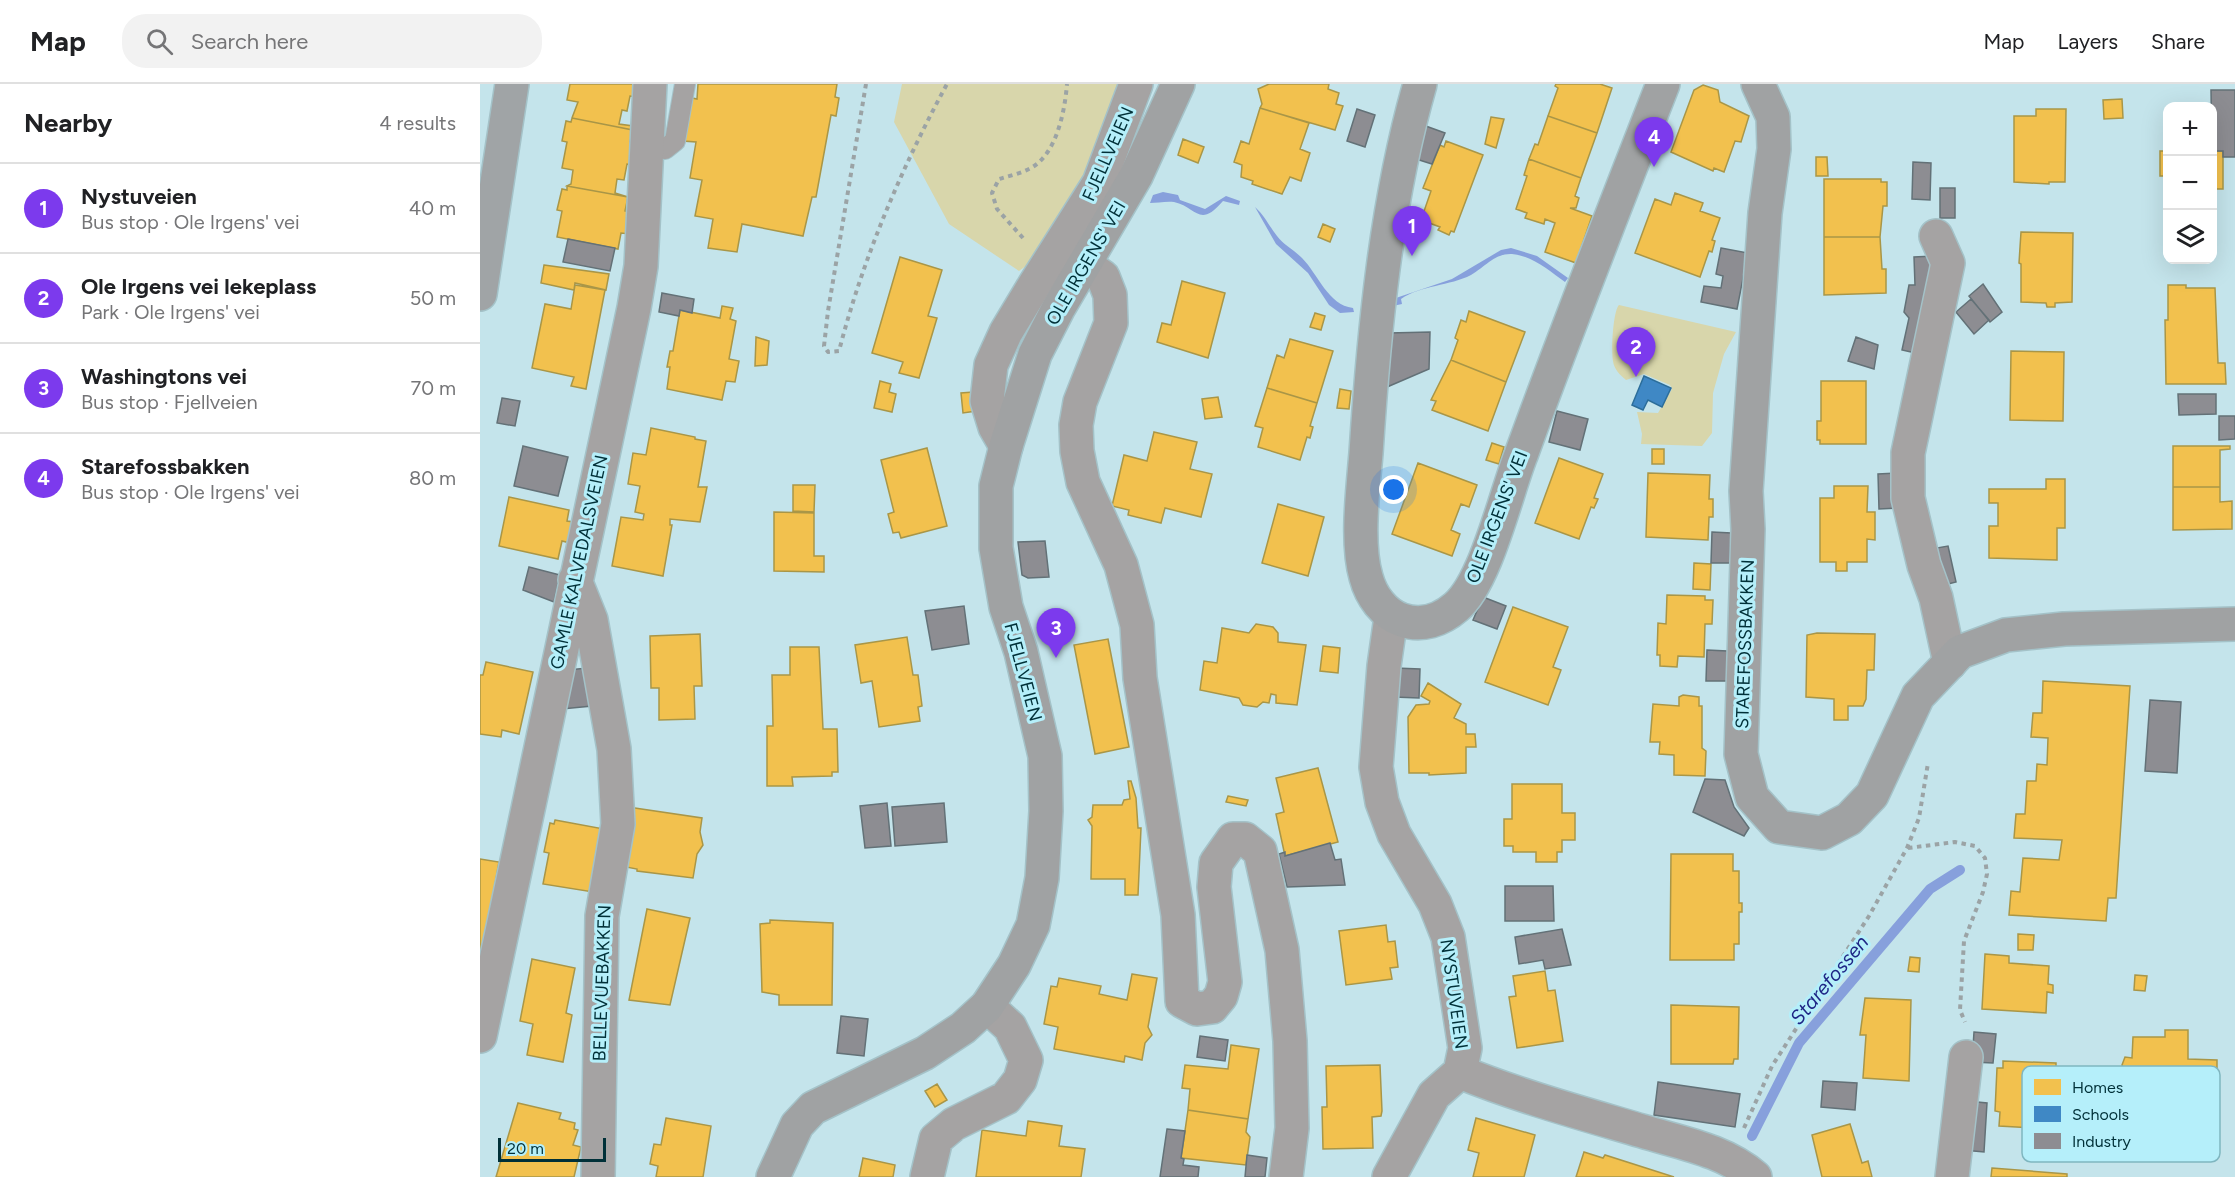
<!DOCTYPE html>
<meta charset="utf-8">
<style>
body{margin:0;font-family:Figtree,sans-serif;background:#f2f2f2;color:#202124}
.controls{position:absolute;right:18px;top:18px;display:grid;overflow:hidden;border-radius:12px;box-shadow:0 6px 24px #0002}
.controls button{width:54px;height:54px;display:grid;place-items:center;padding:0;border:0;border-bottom:2px solid #e0e0e0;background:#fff;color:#202124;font:30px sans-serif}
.scale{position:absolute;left:18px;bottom:15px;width:108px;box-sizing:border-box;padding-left:6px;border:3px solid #003038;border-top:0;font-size:16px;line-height:21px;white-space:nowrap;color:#003038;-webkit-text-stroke:4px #b5effa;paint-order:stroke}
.you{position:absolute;left:914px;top:406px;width:21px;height:21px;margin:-15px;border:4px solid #fff;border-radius:50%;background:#1a73e8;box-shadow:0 0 0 9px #1a73e833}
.badge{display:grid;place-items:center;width:39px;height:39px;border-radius:50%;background:#7c3aed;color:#fff;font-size:20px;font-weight:700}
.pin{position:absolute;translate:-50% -50px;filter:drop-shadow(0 2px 3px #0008)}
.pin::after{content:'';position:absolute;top:32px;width:21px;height:18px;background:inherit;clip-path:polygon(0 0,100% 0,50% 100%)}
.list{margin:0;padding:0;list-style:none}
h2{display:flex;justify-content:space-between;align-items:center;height:78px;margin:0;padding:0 24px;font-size:26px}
h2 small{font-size:20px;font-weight:400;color:#757577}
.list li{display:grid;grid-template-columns:39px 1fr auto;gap:18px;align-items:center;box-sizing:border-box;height:90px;padding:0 24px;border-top:2px solid #e0e0e0}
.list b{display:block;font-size:22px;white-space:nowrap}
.list p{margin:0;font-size:20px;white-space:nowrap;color:#757577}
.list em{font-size:20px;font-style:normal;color:#757577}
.icon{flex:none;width:33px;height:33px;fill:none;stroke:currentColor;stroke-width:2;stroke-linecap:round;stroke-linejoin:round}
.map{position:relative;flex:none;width:1755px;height:1093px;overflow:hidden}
header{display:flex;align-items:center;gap:36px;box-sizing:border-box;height:84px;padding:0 30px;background:#fff;border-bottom:2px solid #e0e0e0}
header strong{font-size:28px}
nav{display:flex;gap:33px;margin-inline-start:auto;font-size:21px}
.search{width:420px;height:54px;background:#f2f2f2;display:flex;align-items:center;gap:15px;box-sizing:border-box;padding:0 21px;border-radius:24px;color:#757577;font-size:22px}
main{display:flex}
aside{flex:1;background:#fff}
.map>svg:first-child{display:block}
.green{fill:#d8d6ab}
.water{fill:#87a0dc}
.homes{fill:#f2c14e;stroke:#a99647;stroke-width:1.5}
.schools{fill:#3f88c5;stroke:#2c6e9b;stroke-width:1.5}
.industry{fill:#8d8d92;stroke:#637177;stroke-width:1.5}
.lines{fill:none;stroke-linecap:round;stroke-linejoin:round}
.stream{stroke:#87a0dc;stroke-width:10}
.lane-casing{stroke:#a4c2c8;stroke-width:22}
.street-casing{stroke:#a4c2c8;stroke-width:36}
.secondary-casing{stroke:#a4c2c8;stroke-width:36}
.primary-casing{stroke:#a4c2c8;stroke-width:36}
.path{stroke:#9ba3a5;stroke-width:4;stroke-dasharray:4.5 4.5;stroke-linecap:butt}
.lane{stroke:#a5a3a3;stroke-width:20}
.street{stroke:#a5a3a3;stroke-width:33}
.secondary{stroke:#a0a2a3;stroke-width:33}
.primary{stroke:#a0a4a6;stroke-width:33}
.labels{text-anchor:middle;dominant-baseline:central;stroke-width:6;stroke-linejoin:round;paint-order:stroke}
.street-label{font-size:18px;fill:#003038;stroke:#b5effa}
.water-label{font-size:20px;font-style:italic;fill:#1f2786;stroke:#b5effa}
.key{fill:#b5effa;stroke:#7fb6c0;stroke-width:1.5}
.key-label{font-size:16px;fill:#003038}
</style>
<header>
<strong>Map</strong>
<div class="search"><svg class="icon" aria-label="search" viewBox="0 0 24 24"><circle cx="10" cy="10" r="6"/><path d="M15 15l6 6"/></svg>Search here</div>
<nav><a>Map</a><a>Layers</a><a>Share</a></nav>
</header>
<main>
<aside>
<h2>Nearby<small>4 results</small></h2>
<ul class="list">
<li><span class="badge">1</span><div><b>Nystuveien</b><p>Bus stop · Ole Irgens' vei</p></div><em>40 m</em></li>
<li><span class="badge">2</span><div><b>Ole Irgens vei lekeplass</b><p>Park · Ole Irgens' vei</p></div><em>50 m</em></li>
<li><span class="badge">3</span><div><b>Washingtons vei</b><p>Bus stop · Fjellveien</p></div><em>70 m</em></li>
<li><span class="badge">4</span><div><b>Starefossbakken</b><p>Bus stop · Ole Irgens' vei</p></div><em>80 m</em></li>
</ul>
</aside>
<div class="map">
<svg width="1755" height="1093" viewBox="0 0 1755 1093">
<rect width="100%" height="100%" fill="#c4e4eb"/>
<path class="green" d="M422,0H652L580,157L539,187L469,140L414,38Z
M1139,221L1256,248L1244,270L1233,309L1232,349L1222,362L1161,360L1162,350L1157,328L1178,329L1192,305L1190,301L1164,290L1146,296C1140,291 1134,285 1133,277C1131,267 1133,227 1139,221Z"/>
<path class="water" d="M683,108L698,111L700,116L725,125L746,112L760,117L759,121L743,117C719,145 717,123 694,118C686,117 677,119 670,119L673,111Z
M775,123C785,132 789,142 797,152C804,161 814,166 822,174C838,190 848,221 873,224L874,228L860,229L849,221L828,189L796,160Z
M1031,164L1057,172L1088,194L1085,198C1069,187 1053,172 1032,170C1015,169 1005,183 991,191C970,202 941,201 921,215L922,220L908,223L910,216L972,195L1021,166Z"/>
<path class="homes" d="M90,0H161L159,13L150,12L147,27L142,26L139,40L153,42V46L92,34L98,18L87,16Z
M218,0H357L355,13L359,14L356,32L351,31L336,113H332L323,152L262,140L257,168L228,164L233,135L215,132L222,96L210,94L216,58L203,57L212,14L217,15Z
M789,0H849L848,5L859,9L856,20L863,22L855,46L780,24L782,20L778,5Z
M1076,0H1120L1132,4L1117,49L1068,32L1078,4L1075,2Z
M1223,1L1238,6L1240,18L1269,32L1261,58L1255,57L1244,88L1234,84L1233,87L1191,68L1214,6Z
M1642,15L1643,34L1624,35L1623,16Z
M780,24L829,39L820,65L830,69L821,97L810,93L802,110L772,100L773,97L761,93L762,81L754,78L761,57L769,60Z
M1556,25H1586L1585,98H1569V100L1534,98V32H1556Z
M1068,32L1117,49L1101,94L1049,75L1055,60L1058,61Z
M1011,33L1024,35L1016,64L1005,60Z
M92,34L153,46L150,58L159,60L154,81L147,80L144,96L137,95L135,109L148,113L87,102L91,100L93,86L82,84L87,58L82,57L86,37L91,38Z
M703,55L724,63L718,79L698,71Z
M966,57L1003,71L974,148L971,147L969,151L958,146L960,143L941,136L951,107L943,104L960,61L964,63Z
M1680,67H1688V92H1680Z
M1732,67H1743V105H1736V132H1732Z
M1336,73H1347L1348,92H1336Z
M1049,75L1101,94L1095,112L1099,114L1096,124H1090L1112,132L1096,179L1065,168L1075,139L1065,135L1064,140L1045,134L1047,129L1036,125L1047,92L1044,91Z
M1344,95H1401V98H1407V122H1403L1400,153H1344Z
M87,102L148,113L145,127L154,129L150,150L141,149L138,165L77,153L82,127L77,126L82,105L87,106Z
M1195,109L1223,119L1220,127L1240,134L1232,156L1235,157L1232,168L1229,167L1220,193L1155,169L1175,115L1191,121Z
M843,140L855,145L850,158L838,153Z
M1541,148L1593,149L1592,218L1575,219V223H1567L1566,219L1541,218V180L1539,179Z
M1344,153H1400L1402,185H1406V209L1344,211Z
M420,173L462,186L448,232L457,234L439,294L419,289L423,278L392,269Z
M64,181L129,190L126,206L95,199L94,206L61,199Z
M702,197L745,209L728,274L677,258L682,239L691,241Z
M95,201L125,206L106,305L91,302L94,293L52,284L65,220L91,225Z
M1688,201H1706V204H1735L1738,279H1745L1746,300H1686L1685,236H1688Z
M242,222L253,224L250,235L256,237L249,275L259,277L255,298L246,297L242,316L187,305L190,283H187L190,267H193L200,226L240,234Z
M989,227L1045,248L1026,298L971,276L978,256L975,254L981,236L986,238Z
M835,229L845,232L841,246L830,243Z
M276,253L289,257L287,281L275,282Z
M810,255L853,267L837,319L787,304L797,271L804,274Z
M1531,267L1584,268L1583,337L1530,336Z
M971,276L1026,298L1008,347L952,326L956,317L951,316Z
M400,297L411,300L409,308L416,310L412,328L394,324Z
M1341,297H1386V360H1340V356H1337V337H1341Z
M787,304L837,319L830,342L833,343L830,354L827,353L820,376L778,363L783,344L775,342Z
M860,305L871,307L869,325L857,324Z
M493,308L496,327L483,329L481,309Z
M738,313L742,333L725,335L722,315Z
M171,344L215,353V355L226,357L218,403H227L220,438L190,435V441H192L183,492L132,482L141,433L163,436L164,430L155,428L160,402L148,400L153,369L166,371Z
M674,348L717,358L710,385L732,390L721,433L685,424L681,439L648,431L649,426L632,422L644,371L667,377Z
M1012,359L1024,363L1019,380L1006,376Z
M1693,362H1750V365L1740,366V403H1693Z
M447,364L467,442L421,454L419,448L413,449L408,430L414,428L401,376Z
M1172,365H1184V380H1172Z
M1079,374L1123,390L1114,414L1118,415L1114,424L1111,423L1099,455L1055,439Z
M938,379L997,401L989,423L981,420L971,446L980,450L972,472L912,450Z
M1168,389L1230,391L1229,415H1233V433H1229L1228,456L1166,453Z
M1566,395H1585V444H1577V476L1509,474V442H1518V419H1509V405H1566Z
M313,401H335L334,428L313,427Z
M1354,402H1388L1387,428H1395V456L1387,455V478H1367V487H1356V478H1340V414H1354Z
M1693,403H1740V418L1752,417V445L1693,446Z
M29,413L89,426L87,437L94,438L90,459L82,457L78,475L19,462Z
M798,420L844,433L828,492L782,479Z
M294,428L334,429V472H344V488L294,487Z
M1214,479L1231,480L1230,506L1213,505Z
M1187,511L1225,512V516H1233L1232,540H1225L1224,573L1198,572L1197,583L1180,582V571H1177L1178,539L1186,540Z
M1033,523L1088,543L1073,583L1081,586L1068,621L1005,598Z
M776,540L793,543L798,549V558L826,561L817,621L796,619V611L791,610L789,619L783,618L777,623L763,621L759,614L720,606L724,577L737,579L742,544L769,549Z
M1337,549L1395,550L1394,586H1387L1386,615L1383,622H1368V636H1354V615L1326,613L1327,551Z
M220,550L222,602H214L215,635L179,636V604H171L170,552Z
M427,553L433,591H438L442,622L438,623L440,637L399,643L392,597L381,599L375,561Z
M628,555L649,663L615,670L594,561Z
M843,562L860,564L858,589L840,587Z
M310,563H339L343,645H357L358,688H352V692L312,693L313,702H287V642H293L292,591H310Z
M6,578L53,588L39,650L22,646L21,653L0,650V591H3Z
M1563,597L1650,602L1636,814H1628L1626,837L1529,831L1531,807L1540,808L1543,774L1579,776L1582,756L1534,754L1536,730H1545L1547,697H1556L1557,680L1567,681L1568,654L1551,653L1553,629H1562Z
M948,599L981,620L974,634L986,640V650H995L996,663H986V689L949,691V689H929L928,633L936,621L949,620L950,617L941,612Z
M1203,611L1219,613V622H1222V664L1226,667L1225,692L1194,691V671L1179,670L1180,658H1170L1173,620L1199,622V613Z
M838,684L858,758L805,772L796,730L804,728L796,694Z
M648,697H651L656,714L658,744H661L658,811H645V795H611L612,742L608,736L612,733L613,721H642L644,716L650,715Z
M1032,700H1082V729H1095V756H1082V768H1077V778H1056V768H1033V762H1024V735H1032Z
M748,712L768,716L766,722L746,718Z
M148,723L222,734L220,748L223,761L217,770L213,794L157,787V785L141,782Z
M75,736L124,745L113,808L63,800L69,769L64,768L70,739L74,740Z
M1191,770H1253V787H1259V819H1262V828H1259V860H1254V876H1190Z
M0,775L19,778L3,869H0Z
M167,825L210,834L190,921L149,916Z
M290,836L353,839L352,921H299V911L282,908L280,840L290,839Z
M906,841L908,858L915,857L918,883L910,884L912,895L866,901L859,847Z
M1538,850L1554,851L1553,866H1538Z
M1505,870L1529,872V879L1569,882L1568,900L1573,901V909L1567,908L1566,929L1502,925Z
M1430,873L1440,874L1439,888L1428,887Z
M52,875L95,884L86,929L92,931L83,978L47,971L53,940L40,937Z
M1065,887L1068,907L1075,906L1083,957L1037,964L1029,913L1036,912L1033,892Z
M652,890L677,894L668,943L672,951L665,959L662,976L645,972L644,978L574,965L578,943L564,940L571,902L577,903L579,894L621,902L619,910L647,916Z
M1655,891L1667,892L1665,907L1654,906Z
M1385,914L1431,916L1429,997L1383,994L1386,951H1380Z
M1191,921L1259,923L1258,975H1254L1253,980H1191Z
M1685,946H1708V975L1737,976V1014H1708V1005L1702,1006V1034L1670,1033V1016H1647V993L1642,981L1645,973L1652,974L1653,953H1685Z
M751,961L779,965L768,1035L708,1026L710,1005L702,1004L705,981L748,985Z
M1523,977L1576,979V992H1586L1583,1040H1573V1045L1519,1042L1520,1028L1515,1027L1517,984H1523Z
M900,981L902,1027L901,1032L892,1033L893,1064L843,1065L842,1023H847L846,982Z
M457,1000L467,1016L455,1023L445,1007Z
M38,1019L81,1029L79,1035L95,1039L94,1045L98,1046L93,1061L101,1063L94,1093H16Z
M708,1026L768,1035L766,1048L770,1053L766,1081L701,1074Z
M186,1034L231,1042L223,1093H176L178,1082L170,1080L174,1060L181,1061Z
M996,1034L1055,1051L1044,1093H993L999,1069L988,1066Z
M548,1037L582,1042L579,1062L605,1065L601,1093H496L502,1046L546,1052Z
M1370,1040L1382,1079L1388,1077L1392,1093H1342L1332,1051Z
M1104,1068L1123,1074L1125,1071L1194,1093H1096Z
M383,1074L415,1081L413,1093H379Z
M1512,1084L1587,1090V1093H1511Z"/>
<path class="schools" d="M1164,292L1191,304L1182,323L1168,316L1163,326L1152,321Z"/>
<path class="industry" d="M1731,6H1755V73H1743V67H1732Z
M877,25L895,31L885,63L867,57Z
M943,41L965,49L952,80L936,75Z
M1433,78L1451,79L1450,116L1432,115Z
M1460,104H1475V134H1460Z
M88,155L135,164L130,187L83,178Z
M1241,164L1268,169L1257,225L1221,218L1224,202L1241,204L1243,192L1236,190Z
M1454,172L1440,270L1422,266L1429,234L1424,228L1429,201H1435L1434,173Z
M1503,200L1522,228L1510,238L1489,212Z
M182,209L214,215L212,229L200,226L199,232L179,228Z
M1491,215L1509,236L1494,250L1476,228Z
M950,248L949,285L907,303L909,249Z
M1376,253L1398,261L1394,285L1368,277Z
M1698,310H1736V330L1699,331Z
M22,314L40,317L35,342L17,339Z
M1077,327L1108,335L1100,366L1069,358Z
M1739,332H1755V355L1739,356Z
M43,362L88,373L78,412L34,402Z
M1417,389L1418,424L1399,425L1398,390Z
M1232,448L1251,449L1250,479H1231Z
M565,457L569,493L548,494L542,491L538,458Z
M1468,462L1476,498L1460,502L1451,465Z
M49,483L80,491L74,518L43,506Z
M1003,513L1026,522L1017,545L993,536Z
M484,522L489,560L452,566L445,527Z
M1227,566L1247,567V597H1226Z
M107,584L112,622L82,625L88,586Z
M915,584L940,585L939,614L914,613Z
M1670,616L1701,618L1697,689L1665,687Z
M1225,695L1245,696L1254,723L1269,744L1264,752L1213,728Z
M407,719L411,762L385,764L380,722Z
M464,719L467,758L415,762L412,723Z
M850,759L855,776L861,775L865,801L807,803L799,770L805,768V772Z
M1025,802H1073L1074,837H1025Z
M1082,845L1091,881L1065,885L1063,876L1039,880L1035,853Z
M361,932L388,935L384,972L357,969Z
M1494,948L1516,950L1513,979L1492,978Z
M720,952L748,956L745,977L717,973Z
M1343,997L1377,999L1375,1026L1341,1023Z
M1178,998L1260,1010L1255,1043L1174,1031Z
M1487,1017L1507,1019L1504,1068L1483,1066Z
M687,1045L705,1047L701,1074L704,1075L703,1081L719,1083L718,1093H680Z
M767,1071L787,1074L785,1093H765Z"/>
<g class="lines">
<path class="stream" d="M1272,1052L1319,959L1450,805L1480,786"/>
<g class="lane-casing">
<path id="lane" d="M166,61L185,65L195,57L205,0"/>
</g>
<g class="street-casing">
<path id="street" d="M1456,152L1468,179L1428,369V414L1444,481L1456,514L1470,579
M606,181L623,193L630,211L631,239L600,318L596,341L597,367L603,398L641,481L657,541L660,594L698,831L702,917L717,925L732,923L741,912L745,898L734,803L736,779L753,755H765L780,767L802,866L810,957L812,1044L806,1093
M526,362L515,343L507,317L511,281L526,248L555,200L619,99L656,0
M95,496L111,536L134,665L138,740L122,832L118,1093
M911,533L904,582L896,683L902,718L914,750L955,820L968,853L985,964L980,988
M0,952L154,224L161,182L170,0
M980,988C1039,1012 1101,1029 1162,1047C1201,1059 1244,1066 1275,1093
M447,1093L456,1055L474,1040L526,1014L540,996L546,976L530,943L507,922
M909,1093L954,1011L980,988
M1472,1093L1486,973"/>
</g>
<g class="secondary-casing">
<path id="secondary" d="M940,0C906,119 894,246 886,369C883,405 876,459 886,493C891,512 904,530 922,536C942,543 961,536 976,523C1006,498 1026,409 1041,371C1086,247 1135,123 1183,0
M1278,0L1293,33L1294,65L1285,129L1266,407L1268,445L1261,670L1272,713L1299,743L1342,749L1369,735L1392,711L1438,612L1480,568L1526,551L1584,545L1755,540
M293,1093L317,1041L333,1024L445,969L483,944L507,922L534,881L553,841L562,794L566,727L565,672L541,568L526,523L516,464V402L526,362L555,270L578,225L656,92L698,0"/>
</g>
<g class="primary-casing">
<path id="primary" d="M0,210L32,0"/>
</g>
<path class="path" d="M386,0L348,227L344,262L348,268L359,267C383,174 421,85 467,0
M543,154L517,125L512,109L519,95C532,91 548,88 558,79C578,62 585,25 587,0
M1428,764L1475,758L1495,762L1505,774L1507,790L1503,808L1484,857L1480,926L1485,938
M1264,1044L1292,982L1389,832L1427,764L1439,734L1448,679"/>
<use href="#lane" class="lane"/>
<use href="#street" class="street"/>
<use href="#secondary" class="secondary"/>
<use href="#primary" class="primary"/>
</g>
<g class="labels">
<g class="street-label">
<text transform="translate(628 70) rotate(-66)">FJELLVEIEN</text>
<text transform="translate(606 179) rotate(-60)">OLE IRGENS' VEI</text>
<text transform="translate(1017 433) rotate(-69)">OLE IRGENS' VEI</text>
<text transform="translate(99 478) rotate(-78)">GAMLE KALVEDALSVEIEN</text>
<text transform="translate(1265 560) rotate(-88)">STAREFOSSBAKKEN</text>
<text transform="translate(543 588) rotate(75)">FJELLVEIEN</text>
<text transform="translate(122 899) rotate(-88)">BELLEVUEBAKKEN</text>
<text transform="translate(974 910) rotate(82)">NYSTUVEIEN</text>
</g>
<g class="water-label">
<text transform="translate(1349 896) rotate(-50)">Starefossen</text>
</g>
</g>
<rect x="1542" y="982" width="198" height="96" rx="9" class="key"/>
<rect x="1554" y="995" width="27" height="16" fill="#f2c14e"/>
<rect x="1554" y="1022" width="27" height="16" fill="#3f88c5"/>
<rect x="1554" y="1049" width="27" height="16" fill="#8d8d92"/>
<g class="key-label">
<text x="1592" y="1009">Homes</text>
<text x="1592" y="1036">Schools</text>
<text x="1592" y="1063">Industry</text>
</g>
</svg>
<div class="controls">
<button>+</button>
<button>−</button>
<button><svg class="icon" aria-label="layers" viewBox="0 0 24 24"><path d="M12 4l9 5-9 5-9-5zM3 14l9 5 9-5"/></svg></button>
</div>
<div class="scale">20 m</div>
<div class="you"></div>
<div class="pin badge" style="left:932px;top:172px">1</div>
<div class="pin badge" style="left:1156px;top:293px">2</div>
<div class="pin badge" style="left:576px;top:574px">3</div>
<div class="pin badge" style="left:1174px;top:83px">4</div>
</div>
</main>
